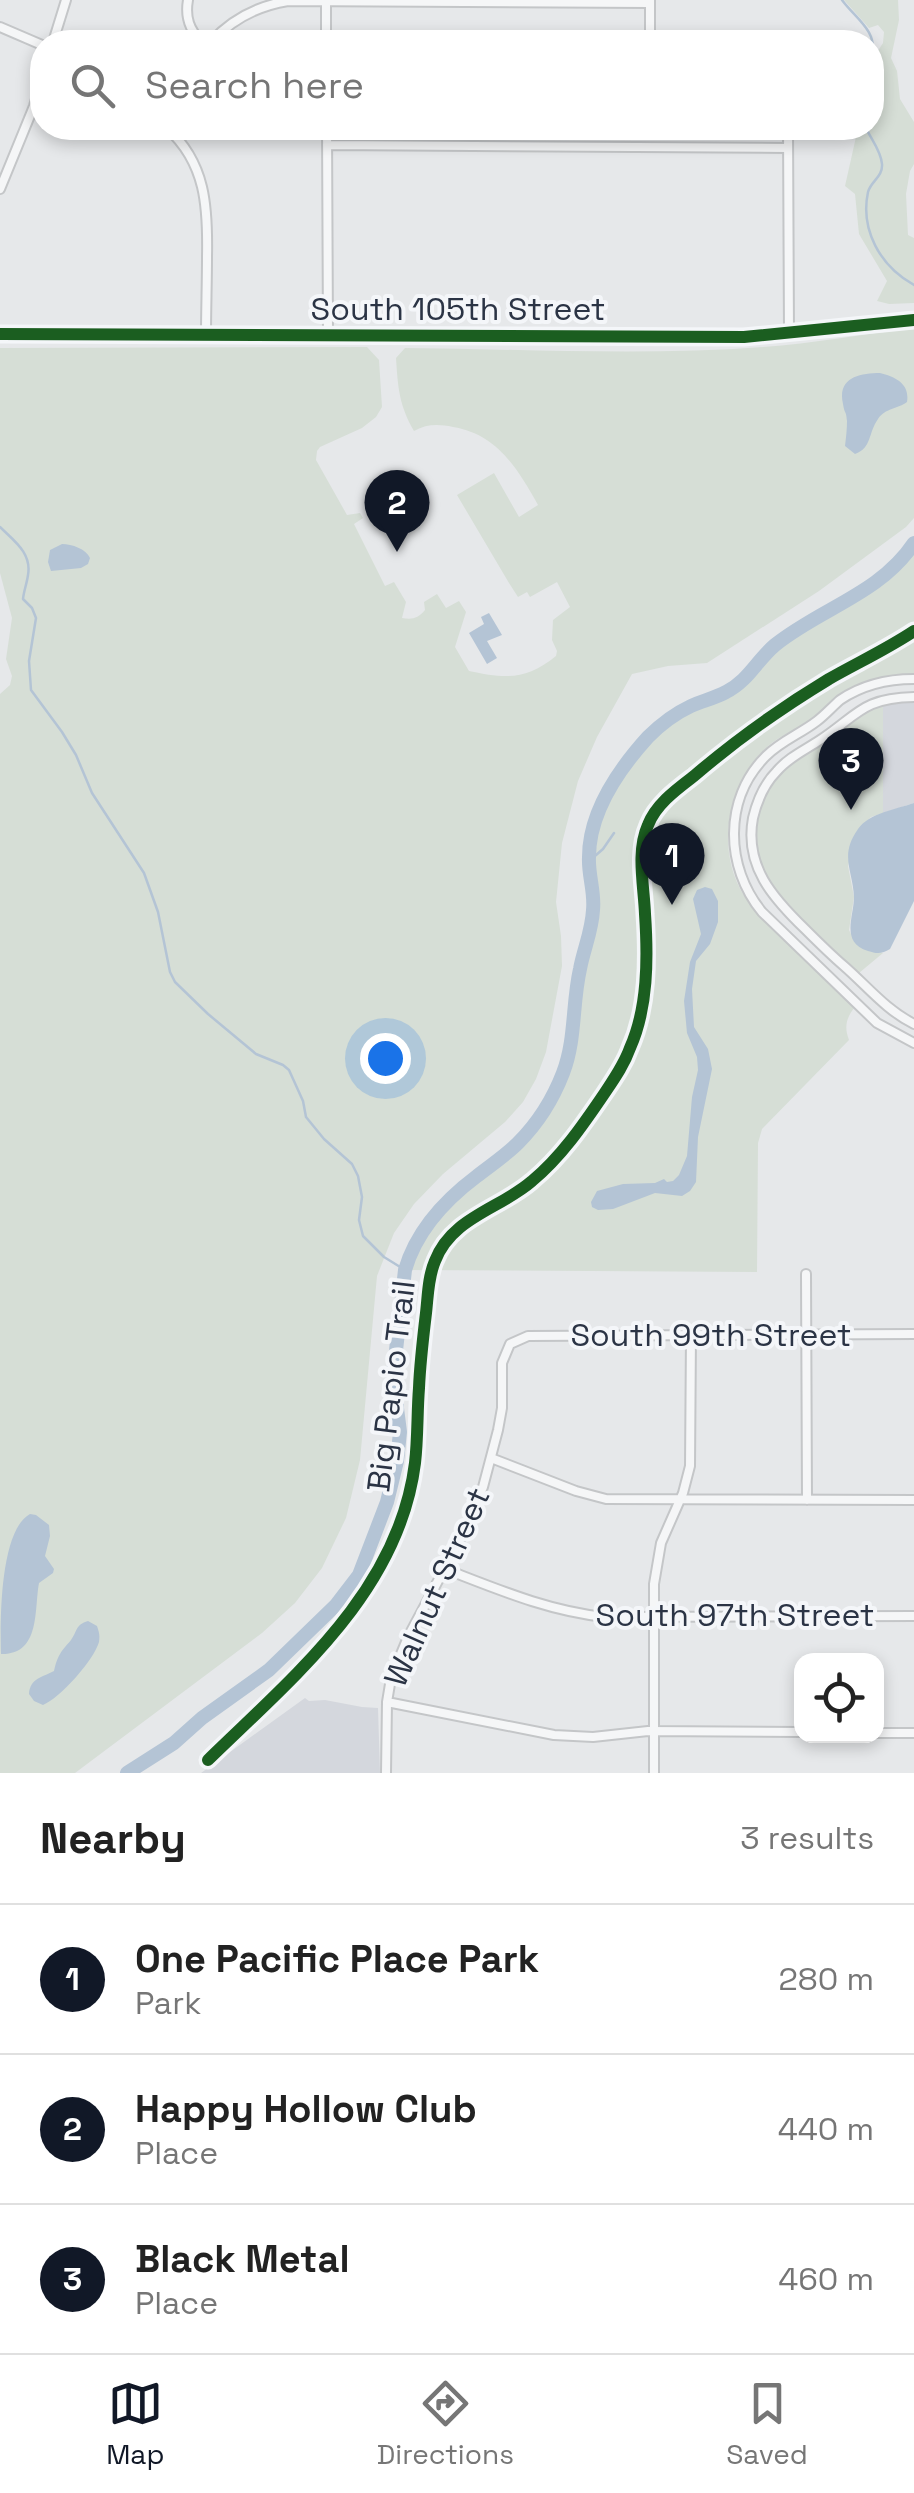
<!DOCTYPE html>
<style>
body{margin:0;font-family:"Space Grotesk",sans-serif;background:#f2f2f2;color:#222}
.controls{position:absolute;right:30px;bottom:30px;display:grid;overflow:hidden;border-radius:20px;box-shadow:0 5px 15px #0003}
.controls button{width:90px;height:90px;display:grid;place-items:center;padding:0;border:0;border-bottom:2px solid #e0e0e0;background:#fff;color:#222;font:50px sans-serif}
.you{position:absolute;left:385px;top:1058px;width:35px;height:35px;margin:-25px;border:8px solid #fff;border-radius:50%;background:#1a73e8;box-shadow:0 0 0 15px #1a73e833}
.badge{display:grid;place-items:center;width:65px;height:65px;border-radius:50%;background:#111827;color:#fff;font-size:32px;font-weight:700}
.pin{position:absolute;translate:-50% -82px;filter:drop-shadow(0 2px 5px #0008)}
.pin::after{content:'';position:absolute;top:52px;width:35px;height:30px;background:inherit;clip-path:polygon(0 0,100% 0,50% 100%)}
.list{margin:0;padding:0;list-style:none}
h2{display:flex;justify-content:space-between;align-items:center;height:130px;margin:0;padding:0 40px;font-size:42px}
h2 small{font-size:32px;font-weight:400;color:#767676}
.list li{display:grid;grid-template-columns:65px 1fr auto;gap:30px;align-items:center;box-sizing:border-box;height:150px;padding:0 40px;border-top:2px solid #e0e0e0}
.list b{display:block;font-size:38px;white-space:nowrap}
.list p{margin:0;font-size:32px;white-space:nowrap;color:#767676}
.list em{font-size:32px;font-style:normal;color:#767676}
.icon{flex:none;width:55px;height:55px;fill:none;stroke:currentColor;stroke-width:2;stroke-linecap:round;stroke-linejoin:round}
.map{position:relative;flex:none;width:914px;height:1773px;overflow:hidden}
.search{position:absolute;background:#fff;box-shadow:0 5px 15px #0003;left:30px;right:30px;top:30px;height:110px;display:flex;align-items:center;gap:25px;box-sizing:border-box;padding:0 35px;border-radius:40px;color:#767676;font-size:38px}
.sheet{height:580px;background:#fff}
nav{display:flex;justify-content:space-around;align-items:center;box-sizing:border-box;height:140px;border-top:2px solid #e0e0e0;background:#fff;font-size:28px;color:#767676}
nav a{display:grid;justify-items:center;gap:5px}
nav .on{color:#111827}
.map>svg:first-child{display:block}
.built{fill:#d4d7dd}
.green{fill:#d6ded6}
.water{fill:#b4c4d5}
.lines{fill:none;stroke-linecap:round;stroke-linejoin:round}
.stream{stroke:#b4c4d5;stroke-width:2.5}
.river{stroke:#b4c4d5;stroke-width:14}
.street-casing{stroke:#c4c6c8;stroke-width:12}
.secondary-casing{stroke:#c4c6c8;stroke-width:16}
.street{stroke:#f5f6f7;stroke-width:8}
.secondary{stroke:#f8f8f8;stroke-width:11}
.cycleway-casing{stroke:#f4f6f9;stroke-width:19}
.cycleway{stroke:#1b5e20;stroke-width:12}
.labels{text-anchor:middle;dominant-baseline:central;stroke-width:8;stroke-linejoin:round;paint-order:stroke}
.street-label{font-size:32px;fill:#2b3445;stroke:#f4f6f9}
</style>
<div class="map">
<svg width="914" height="1773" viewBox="0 0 914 1773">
<rect width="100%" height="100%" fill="#e6e8ea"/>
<path class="built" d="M914,702V803L883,813V704Z
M305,1698L309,1701L325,1700L362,1707L378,1708L380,1773H201Z"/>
<path class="green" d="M844,0H898L899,20L891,58L897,71L900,99L914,122V164L910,171L906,194L908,235L914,238V303L889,304L877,301L887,281L859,234L855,194L845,186L858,128H872V60L883,43L884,32L878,25L869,28Z
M914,329V518L906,527L819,591L707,663L668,666L632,674L597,737L578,781L562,843L556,902L561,936L562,966L546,1052L536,1079L523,1102L505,1122L443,1174L414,1204L394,1233L377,1276L360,1460L346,1518L322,1568L295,1603L262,1633L75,1773H0V694L10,685L12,676L6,659L12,618L0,573V348L367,347L379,360L382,407L376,417L362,428L320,447L317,451L316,460L347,515L360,513L363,518L354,524L385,586L394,582L406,602L402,618C413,620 418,618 425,610L424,602L437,594L446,608L459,601L466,612L455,647L469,671C506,679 526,680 556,656L557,651L552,640L553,620L570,607L557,582L530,597L527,592L518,597L509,583L457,495L494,473L519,517L538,505C518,469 497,434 453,427C438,424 427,424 414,431C399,405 398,388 396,358L405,348C524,349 644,356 763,347C813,344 863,333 914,329Z
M914,543V674C885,674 859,681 836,699C825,706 817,716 806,723C793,731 779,736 767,747C728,783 715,847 743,894C755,913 773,928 789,944C811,965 833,986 855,1007C846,1018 844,1027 849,1040L762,1129L758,1143L757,1272L405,1270C416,1232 445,1200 477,1176C491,1165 506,1155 518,1143C538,1123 553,1099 563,1073C576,1039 572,1004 580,969C585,946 593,926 593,902C594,887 588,872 589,857C589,813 619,769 648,737C660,725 676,714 691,706C702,701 715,698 726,692C748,681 757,660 775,645C811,617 855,602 890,572C900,564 907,553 914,543Z
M883,704V813L871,817L857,831L848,866L854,897L849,930L852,936L856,943L869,951L883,953L859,973C815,931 740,882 759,812C764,795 773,779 787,767C799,756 813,751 826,742C847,728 858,713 883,704Z"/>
<path class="water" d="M880,373C896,377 910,384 907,402C898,409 885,408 878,419C868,433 872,448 855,454L845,446C846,438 847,429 847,421C846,409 845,416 843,404C837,378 859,373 880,373Z
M62,544C72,544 86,549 90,558L88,564L81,568L51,571L48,562L50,550Z
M489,613L502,635L487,641L497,658L487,664L469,633L484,624L481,617Z
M914,803V901L890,949C882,954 877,954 868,951C840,942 854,917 854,897C853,870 839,856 858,829C869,813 897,809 914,803Z
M705,887L712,889L718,901V922L710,944L696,961L692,989L694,1027L708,1049L712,1069L698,1137L696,1182L690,1191L682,1196L655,1193L613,1209L598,1210L592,1207L591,1202L597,1191L623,1184L655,1183L664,1179L667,1182L673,1181L679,1175L687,1156L692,1097L698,1070L697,1057L687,1033L684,1001L690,962L701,934L693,899L697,890Z
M30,1514L36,1515L49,1525L50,1536L45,1556L54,1569L53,1573L39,1583C34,1609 41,1655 1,1654C0,1620 0,1530 30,1514Z
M88,1621L97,1626C99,1632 100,1635 99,1642C94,1660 60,1698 43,1705L34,1701L29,1694C30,1678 43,1677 54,1671C58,1654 61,1652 71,1640C78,1630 75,1625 88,1621Z"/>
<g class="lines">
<path class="stream" d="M842,0C855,18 878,31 872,55
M866,128C871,139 881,151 882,164C883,177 871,181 868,192C860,230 880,266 914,285
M0,527C14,541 32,553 28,575C27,583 24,590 23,599L32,608L36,618L29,661L31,690L62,732L76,755L92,793L144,873L158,912L170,972L175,982L208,1014L256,1054L283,1065L289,1070L303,1101L306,1117L324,1139L352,1164L358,1176L362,1197L359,1220L363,1236L384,1257L405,1270
M588,862L603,849L614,833"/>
<path class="river" d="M127,1773L174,1743L202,1718L269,1670L336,1605L359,1575L387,1502L397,1461L400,1432L393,1377L405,1270C416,1232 445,1200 477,1176C491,1165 506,1155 518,1143C538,1123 553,1099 563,1073C576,1039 572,1004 580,969C584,948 592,931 593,910C595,892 588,875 589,857C589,813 619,769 648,737C660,725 676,713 691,706C702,701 715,698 726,692C748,681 757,660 775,645C821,608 880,594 914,543"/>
<g class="street-casing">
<path id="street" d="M188,0C185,17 189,30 202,42
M326,0V42
M650,0V42
M0,27L42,45
M53,42L66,0
M211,42C232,19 257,6 288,1L650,3
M167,128C206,163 208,207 207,257C207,283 206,309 206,335
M327,128L328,335
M788,128L789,333
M327,145L788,148
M0,189L34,106L42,78
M914,679C888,679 862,685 840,700C832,707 825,715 817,721C800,734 781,741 766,756C723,799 725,867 762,912L877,1023L914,1043
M914,697C862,698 858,715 820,740C805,750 789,757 777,771C764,784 757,801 753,818C744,866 773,898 805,929C818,942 830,954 844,966C867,986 886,1010 914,1024
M806,1274L807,1500
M491,1458L576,1491L606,1499L914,1500
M445,1569C497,1589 548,1611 605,1617L914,1616
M387,1702L554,1735L593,1737L648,1731L802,1732
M876,1733H914
M386,1773L387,1702L391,1678L408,1637L463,1534L483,1487L498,1430L502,1408V1363L510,1344L528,1336L914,1334
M654,1773V1584L661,1543L683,1493L690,1466L691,1335"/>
</g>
<g class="secondary-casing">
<path id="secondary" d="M0,334L744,337L914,320"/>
</g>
<use href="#street" class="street"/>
<use href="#secondary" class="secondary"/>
<g class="cycleway-casing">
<path id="cycleway" d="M0,334L744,337L914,320
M208,1760C294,1676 399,1591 415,1463C418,1438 417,1413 419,1388C420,1363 423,1338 426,1313C428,1296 428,1277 435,1261C452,1217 500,1209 532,1181C561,1157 583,1125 604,1094C614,1079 624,1065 630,1048C648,1008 648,958 645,914C644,886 636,852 648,825C656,804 677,789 694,776C736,740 781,708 829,679C857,663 887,649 914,631"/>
</g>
<use href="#cycleway" class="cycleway"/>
</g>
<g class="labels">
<g class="street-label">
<text x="458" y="309">South 105th Street</text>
<text x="711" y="1335">South 99th Street</text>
<text transform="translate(391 1386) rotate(-83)">Big Papio Trail</text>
<text transform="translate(437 1587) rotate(-66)">Walnut Street</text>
<text x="735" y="1615">South 97th Street</text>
</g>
</g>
</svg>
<div class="controls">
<button><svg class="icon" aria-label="locate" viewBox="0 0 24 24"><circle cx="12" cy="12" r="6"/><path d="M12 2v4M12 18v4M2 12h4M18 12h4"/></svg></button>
</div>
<div class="you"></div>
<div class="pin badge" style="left:672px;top:905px">1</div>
<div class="pin badge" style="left:397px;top:552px">2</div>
<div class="pin badge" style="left:851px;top:810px">3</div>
<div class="search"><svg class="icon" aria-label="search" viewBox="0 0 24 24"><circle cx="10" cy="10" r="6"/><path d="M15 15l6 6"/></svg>Search here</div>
</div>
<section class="sheet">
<h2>Nearby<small>3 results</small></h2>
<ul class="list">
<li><span class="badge">1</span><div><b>One Pacific Place Park</b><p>Park</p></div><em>280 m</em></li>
<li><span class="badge">2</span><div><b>Happy Hollow Club</b><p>Place</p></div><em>440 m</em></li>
<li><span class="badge">3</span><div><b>Black Metal</b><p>Place</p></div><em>460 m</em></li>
</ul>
</section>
<nav>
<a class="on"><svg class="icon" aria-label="map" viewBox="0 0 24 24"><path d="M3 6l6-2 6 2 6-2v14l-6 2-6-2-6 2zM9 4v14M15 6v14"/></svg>Map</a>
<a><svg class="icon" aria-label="directions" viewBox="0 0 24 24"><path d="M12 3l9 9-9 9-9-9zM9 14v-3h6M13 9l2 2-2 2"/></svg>Directions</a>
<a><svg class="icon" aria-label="saved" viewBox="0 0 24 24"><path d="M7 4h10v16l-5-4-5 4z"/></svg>Saved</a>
</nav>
